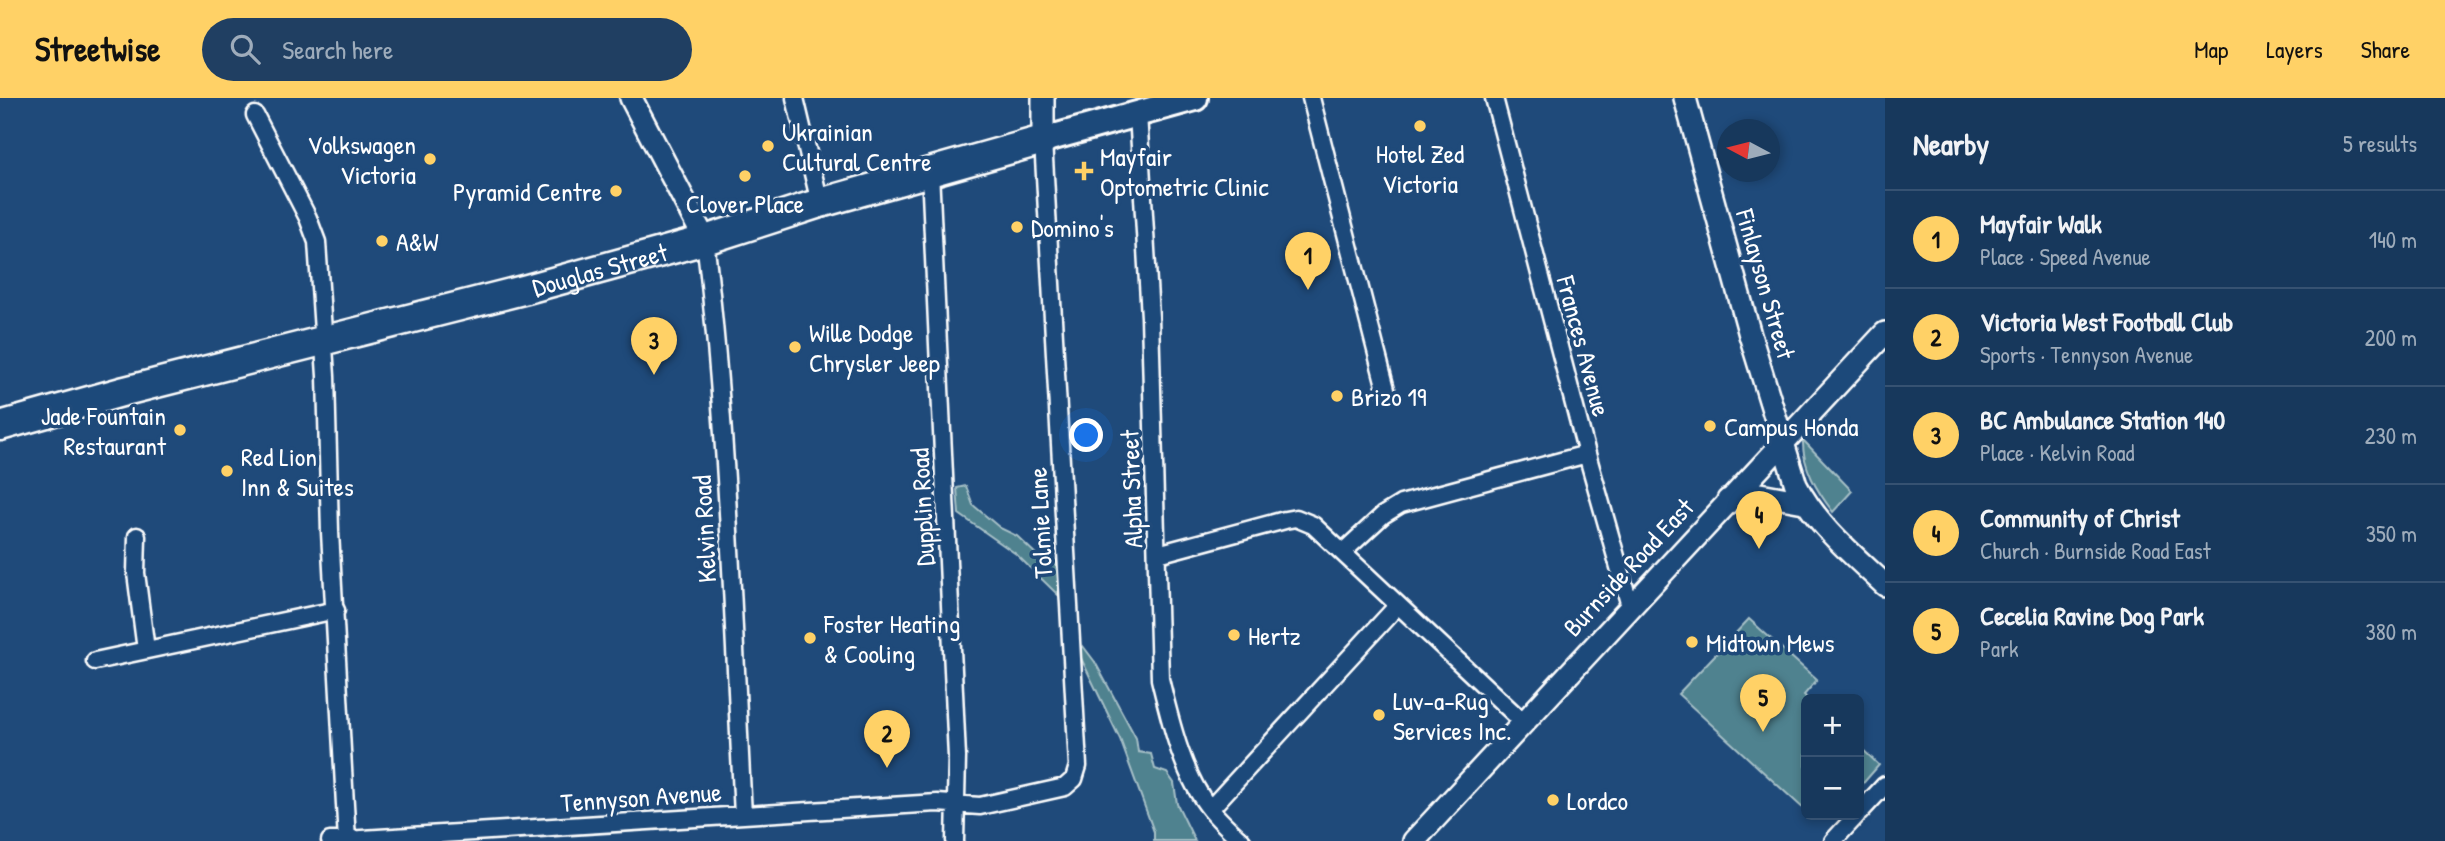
<!DOCTYPE html>
<meta charset="utf-8">
<style>
body{margin:0;font-family:"Patrick Hand",sans-serif;background:#203f62;color:#f1f3f6}
.controls{position:absolute;right:21px;bottom:21px;display:grid;overflow:hidden;border-radius:10px;box-shadow:0 4px 10px #0003}
.controls button{width:63px;height:63px;display:grid;place-items:center;padding:0;border:0;border-bottom:2px solid #365272;background:#17385c;color:#f1f3f6;font:35px sans-serif}
.compass{position:absolute;left:1717px;top:21px;width:63px;height:63px;border-radius:50%;background:#17385c;box-shadow:0 4px 10px #0003;rotate:277deg}
.you{position:absolute;left:1087px;top:338px;width:24px;height:24px;margin:-18px;border:5px solid #fff;border-radius:50%;background:#1a73e8;box-shadow:0 0 0 10px #1a73e833}
.badge{display:grid;place-items:center;width:46px;height:46px;border-radius:50%;background:#ffd166;color:#111;font-size:23px;font-weight:700}
.pin{position:absolute;translate:-50% -58px;filter:drop-shadow(0 2px 4px #0008)}
.pin::after{content:'';position:absolute;top:37px;width:24px;height:21px;background:inherit;clip-path:polygon(0 0,100% 0,50% 100%)}
.list{margin:0;padding:0;list-style:none}
h2{display:flex;justify-content:space-between;align-items:center;height:91px;margin:0;padding:0 28px;font-size:30px}
h2 small{font-size:23px;font-weight:400;color:#9eacbb}
.list li{display:grid;grid-template-columns:46px 1fr auto;gap:21px;align-items:center;box-sizing:border-box;height:98px;padding:0 28px;border-top:2px solid #365272}
.list b{display:block;font-size:26px;white-space:nowrap}
.list p{margin:0;font-size:23px;white-space:nowrap;color:#9eacbb}
.list em{font-size:23px;font-style:normal;color:#9eacbb}
.icon{flex:none;width:38px;height:38px;fill:none;stroke:currentColor;stroke-width:2;stroke-linecap:round;stroke-linejoin:round}
.map{position:relative;flex:none;width:1885px;height:743px;overflow:hidden}
header{display:flex;align-items:center;gap:42px;box-sizing:border-box;height:98px;padding:0 35px;background:#ffd166;color:#111}
header strong{font-size:33px}
nav{display:flex;gap:38px;margin-inline-start:auto;font-size:24px}
.search{width:490px;height:63px;background:#203f62;display:flex;align-items:center;gap:18px;box-sizing:border-box;padding:0 24px;border-radius:38px;color:#9eacbb;font-size:26px}
main{display:flex}
aside{flex:1;background:#17385c}
.map>svg:first-child{display:block}
.green{fill:#4f828f;stroke:#a7c0c7;stroke-width:2}
.lines{fill:none;stroke-linecap:round;stroke-linejoin:round}
.street-casing{stroke:#fff;stroke-width:21}
.secondary-casing{stroke:#fff;stroke-width:26}
.primary-casing{stroke:#fff;stroke-width:30}
.highway-casing{stroke:#fff;stroke-width:33}
.street{stroke:#1f4a7a;stroke-width:16}
.secondary{stroke:#1f4a7a;stroke-width:21}
.primary{stroke:#1f4a7a;stroke-width:24}
.highway{stroke:#1f4a7a;stroke-width:28}
.poi-dot{fill:#ffd166;stroke:#1f4a7a;stroke-width:2.5}
.labels{text-anchor:middle;dominant-baseline:central;stroke-width:7;stroke-linejoin:round;paint-order:stroke}
.poi-label{font-size:26px;fill:#fff;stroke:#1f4a7a;text-anchor:start}
.street-label{font-size:26px;fill:#fff;stroke:#1f4a7a}
</style>
<header>
<strong>Streetwise</strong>
<div class="search"><svg class="icon" aria-label="search" viewBox="0 0 24 24"><circle cx="10" cy="10" r="6"/><path d="M15 15l6 6"/></svg>Search here</div>
<nav><a>Map</a><a>Layers</a><a>Share</a></nav>
</header>
<main>
<div class="map">
<svg width="1885" height="743" viewBox="0 0 1885 743">
<rect width="100%" height="100%" fill="#1f4a7a"/>
<filter id="ink" filterUnits="userSpaceOnUse"><feTurbulence type="fractalNoise" baseFrequency=".0143" numOctaves="2"/><feDisplacementMap in="SourceGraphic" scale="14" xChannelSelector="R" yChannelSelector="G"/><feConvolveMatrix kernelMatrix="1 2 1 2 8 2 1 2 1" color-interpolation-filters="sRGB"/></filter>
<g filter="url(#ink)">
<path class="green" d="M1803,342L1852,393L1833,414C1817,393 1802,369 1803,342Z
M966,388L973,407L1000,430L1017,438L1041,461L1056,462L1059,498L1016,456L959,416L957,390Z
M1749,521L1817,582L1804,597L1808,601H1806V713L1678,596Z
M1083,548L1095,564L1136,640L1138,654L1151,656L1155,671L1167,675L1174,685L1177,706L1195,743H1154V734L1120,641L1078,554Z
M1859,648L1879,667L1859,690Z"/>
<g class="lines">
<g class="street-casing">
<path id="street" d="M795,0L820,105
M1311,0L1387,295
M1494,0L1587,356L1630,508
M1138,15L1150,219L1160,581C1170,622 1183,679 1211,712C1220,723 1231,733 1242,743
M255,17L308,120L317,144L326,278L330,434L347,743
M930,73L957,659L955,743
M705,142C728,333 733,526 743,717
M137,438L136,475L146,552
M1343,454L1383,417L1401,406L1587,356
M1158,456L1285,422L1296,420L1313,427L1523,624
M95,563L336,512
M1210,711L1398,507
M1859,715L1885,687
M330,743L937,705L980,708L1065,689L1074,681L1078,668L1043,42
M1833,743L1857,717"/>
</g>
<g class="secondary-casing">
<path id="secondary" d="M631,0L705,142
M1043,0V42
M1685,0L1750,237L1796,387C1816,426 1853,457 1885,487
M1728,402L1760,396L1804,404
M1414,743L1885,235"/>
</g>
<g class="primary-casing">
<path id="primary" d="M1043,42L1195,0"/>
</g>
<g class="highway-casing">
<g id="highway">
<path id="s1" d="M0,328L125,293L527,191L705,142L820,105L1043,42"/>
</g>
</g>
<use href="#street" class="street"/>
<use href="#secondary" class="secondary"/>
<use href="#primary" class="primary"/>
<use href="#highway" class="highway"/>
</g>
</g>
<g class="poi-dot">
<circle cx="1420" cy="28" r="7"/>
<circle cx="768" cy="48" r="7"/>
<circle cx="430" cy="61" r="7"/>
<path d="M1080.5 62.5h7v7h7v7h-7v7h-7v-7h-7v-7h7z"/>
<circle cx="745" cy="78" r="7"/>
<circle cx="616" cy="93" r="7"/>
<circle cx="1017" cy="129" r="7"/>
<circle cx="382" cy="143" r="7"/>
<circle cx="795" cy="249" r="7"/>
<circle cx="1337" cy="298" r="7"/>
<circle cx="1710" cy="328" r="7"/>
<circle cx="180" cy="332" r="7"/>
<circle cx="227" cy="373" r="7"/>
<circle cx="1234" cy="537" r="7"/>
<circle cx="810" cy="540" r="7"/>
<circle cx="1692" cy="544" r="7"/>
<circle cx="1379" cy="617" r="7"/>
<circle cx="1553" cy="702" r="7"/>
</g>
<g class="labels">
<g class="poi-label">
<text x="782" y="33">Ukrainian<tspan x="782" dy="30">Cultural Centre</tspan></text>
<text x="416" y="46" text-anchor="end">Volkswagen<tspan x="416" dy="30">Victoria</tspan></text>
<text x="1420" y="55" text-anchor="middle">Hotel Zed<tspan x="1420" dy="30">Victoria</tspan></text>
<text x="1100" y="58">Mayfair<tspan x="1100" dy="30">Optometric Clinic</tspan></text>
<text x="602" y="93" text-anchor="end">Pyramid Centre</text>
<text x="745" y="105" text-anchor="middle">Clover Place</text>
<text x="1031" y="129">Domino's</text>
<text x="396" y="143">A&amp;W</text>
<text x="809" y="234">Wille Dodge<tspan x="809" dy="30">Chrysler Jeep</tspan></text>
<text x="1351" y="298">Brizo 19</text>
<text x="166" y="317" text-anchor="end">Jade Fountain<tspan x="166" dy="30">Restaurant</tspan></text>
<text x="1724" y="328">Campus Honda</text>
<text x="241" y="358">Red Lion<tspan x="241" dy="30">Inn &amp; Suites</tspan></text>
<text x="824" y="525">Foster Heating<tspan x="824" dy="30">&amp; Cooling</tspan></text>
<text x="1248" y="537">Hertz</text>
<text x="1706" y="544">Midtown Mews</text>
<text x="1393" y="602">Luv-a-Rug<tspan x="1393" dy="30">Services Inc.</tspan></text>
<text x="1567" y="702">Lordco</text>
</g>
<g class="street-label">
<text stroke="none"><textPath href="#s1" startOffset="620">Douglas Street</textPath></text>
<text transform="translate(1766 186) rotate(74)">Finlayson Street</text>
<text transform="translate(1584 248) rotate(75)">Frances Avenue</text>
<text transform="translate(1131 391) rotate(-92)">Alpha Street</text>
<text transform="translate(922 409) rotate(-93)">Dupplin Road</text>
<text transform="translate(1040 425) rotate(-93)">Tolmie Lane</text>
<text transform="translate(704 431) rotate(-93)">Kelvin Road</text>
<text transform="translate(1628 469) rotate(-47)">Burnside Road East</text>
<text transform="translate(641 699) rotate(-4)">Tennyson Avenue</text>
</g>
</g>
</svg>
<div class="controls">
<button>+</button>
<button>−</button>
</div>
<svg class="compass" viewBox="-18 -18 36 36"><path d="M0-13l5 13h-10z" fill="#e53935"/><path d="M0 13l5-13h-10z" fill="#9eacbb"/></svg>
<div class="you"></div>
<div class="pin badge" style="left:1308px;top:192px">1</div>
<div class="pin badge" style="left:887px;top:670px">2</div>
<div class="pin badge" style="left:654px;top:277px">3</div>
<div class="pin badge" style="left:1759px;top:451px">4</div>
<div class="pin badge" style="left:1763px;top:634px">5</div>
</div>
<aside>
<h2>Nearby<small>5 results</small></h2>
<ul class="list">
<li><span class="badge">1</span><div><b>Mayfair Walk</b><p>Place · Speed Avenue</p></div><em>140 m</em></li>
<li><span class="badge">2</span><div><b>Victoria West Football Club</b><p>Sports · Tennyson Avenue</p></div><em>200 m</em></li>
<li><span class="badge">3</span><div><b>BC Ambulance Station 140</b><p>Place · Kelvin Road</p></div><em>230 m</em></li>
<li><span class="badge">4</span><div><b>Community of Christ</b><p>Church · Burnside Road East</p></div><em>350 m</em></li>
<li><span class="badge">5</span><div><b>Cecelia Ravine Dog Park</b><p>Park</p></div><em>380 m</em></li>
</ul>
</aside>
</main>
